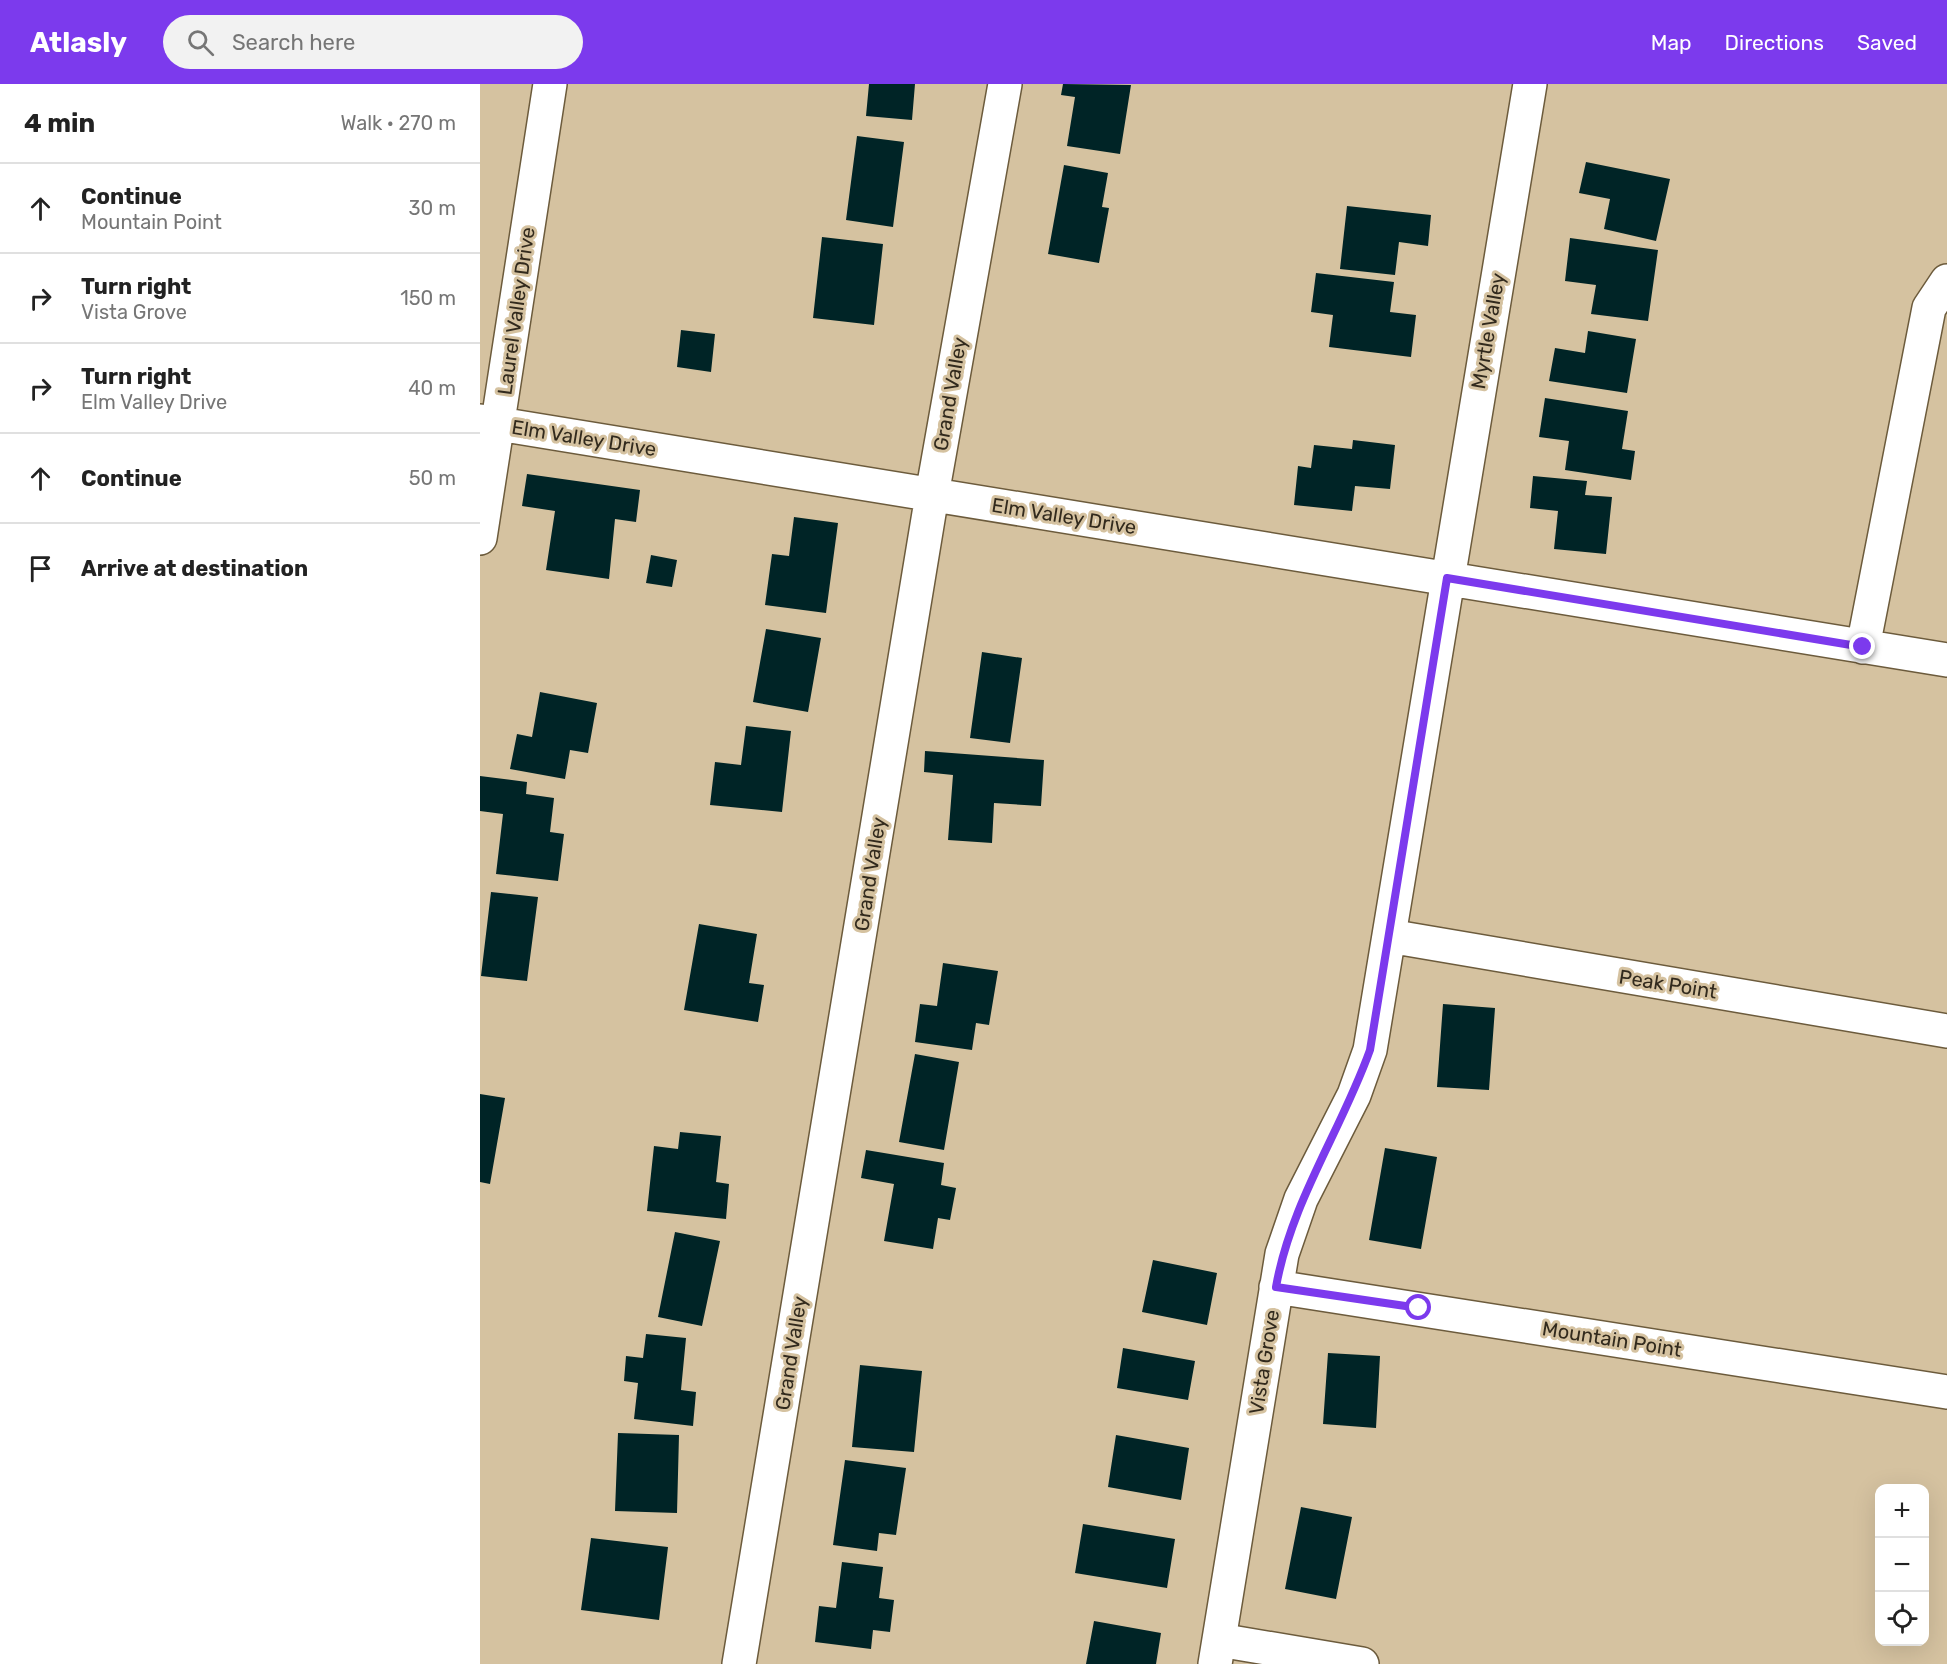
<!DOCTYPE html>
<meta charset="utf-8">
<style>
body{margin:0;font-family:Rubik,sans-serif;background:#f2f2f2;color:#222}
.controls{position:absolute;right:18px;bottom:18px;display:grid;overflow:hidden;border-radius:12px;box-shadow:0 6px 24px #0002}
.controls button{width:54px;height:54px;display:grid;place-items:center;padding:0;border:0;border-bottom:2px solid #e0e0e0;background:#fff;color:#222;font:30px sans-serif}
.stop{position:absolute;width:18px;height:18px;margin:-14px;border:4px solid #7c3aed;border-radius:50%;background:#fff}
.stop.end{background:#7c3aed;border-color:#fff;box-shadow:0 2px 6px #0008}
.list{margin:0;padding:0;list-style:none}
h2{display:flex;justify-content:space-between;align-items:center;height:78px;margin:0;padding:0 24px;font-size:26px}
h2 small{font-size:20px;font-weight:400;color:#767676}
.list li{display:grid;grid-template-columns:39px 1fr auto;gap:18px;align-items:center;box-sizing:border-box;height:90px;padding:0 24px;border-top:2px solid #e0e0e0}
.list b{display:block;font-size:22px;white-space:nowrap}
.list p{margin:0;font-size:20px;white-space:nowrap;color:#767676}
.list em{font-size:20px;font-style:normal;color:#767676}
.icon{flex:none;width:33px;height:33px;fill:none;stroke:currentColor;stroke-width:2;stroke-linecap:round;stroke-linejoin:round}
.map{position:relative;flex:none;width:1467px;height:1580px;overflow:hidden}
header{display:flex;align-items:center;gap:36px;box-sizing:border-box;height:84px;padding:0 30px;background:#7c3aed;color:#fff}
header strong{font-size:28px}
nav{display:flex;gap:33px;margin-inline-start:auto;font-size:21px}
.search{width:420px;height:54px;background:#f2f2f2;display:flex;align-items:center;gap:15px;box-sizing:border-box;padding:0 21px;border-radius:33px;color:#767676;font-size:22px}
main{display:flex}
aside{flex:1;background:#fff}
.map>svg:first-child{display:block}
.building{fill:#002426}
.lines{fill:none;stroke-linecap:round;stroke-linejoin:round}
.minor-casing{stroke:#6c5b3c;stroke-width:36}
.minor{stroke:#fff;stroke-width:33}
.route{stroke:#7c3aed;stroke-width:8}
.labels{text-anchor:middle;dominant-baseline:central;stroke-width:6;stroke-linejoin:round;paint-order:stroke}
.street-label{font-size:20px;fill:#322a1d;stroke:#d5c2a0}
</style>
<header>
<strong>Atlasly</strong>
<div class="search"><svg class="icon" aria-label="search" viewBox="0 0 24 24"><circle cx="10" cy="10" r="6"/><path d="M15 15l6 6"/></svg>Search here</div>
<nav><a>Map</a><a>Directions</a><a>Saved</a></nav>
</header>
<main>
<aside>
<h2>4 min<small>Walk · 270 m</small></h2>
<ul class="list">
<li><svg class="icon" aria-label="ahead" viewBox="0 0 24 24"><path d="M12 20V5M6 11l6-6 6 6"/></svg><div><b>Continue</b><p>Mountain Point</p></div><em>30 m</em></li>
<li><svg class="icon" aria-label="right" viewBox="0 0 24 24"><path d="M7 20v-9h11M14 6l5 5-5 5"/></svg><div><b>Turn right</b><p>Vista Grove</p></div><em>150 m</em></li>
<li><svg class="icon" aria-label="right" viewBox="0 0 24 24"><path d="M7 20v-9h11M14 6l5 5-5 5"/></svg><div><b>Turn right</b><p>Elm Valley Drive</p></div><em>40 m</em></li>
<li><svg class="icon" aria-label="ahead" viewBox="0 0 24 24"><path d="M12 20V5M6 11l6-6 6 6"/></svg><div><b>Continue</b></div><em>50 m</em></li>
<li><svg class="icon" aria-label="arrive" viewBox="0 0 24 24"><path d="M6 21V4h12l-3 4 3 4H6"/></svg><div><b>Arrive at destination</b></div></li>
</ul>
</aside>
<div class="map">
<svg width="1467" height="1580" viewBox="0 0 1467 1580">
<rect width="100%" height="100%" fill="#d5c2a0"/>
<path class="building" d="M389,0H435L432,36L386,32Z
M583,0L651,1L640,70L587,62L595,13L581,11Z
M377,52L424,58L413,143L366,136Z
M1106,78L1190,95L1176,157L1124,145L1130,115L1099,109Z
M584,81L628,89L622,123L629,124L619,179L568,170Z
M867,122L951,131L948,162L919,158L915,191L860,185Z
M342,153L403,160L394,241L333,234Z
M1090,154L1178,166L1168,237L1111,230L1116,201L1085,197Z
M836,189L914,198L910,228L936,231L931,273L849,263L853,231L831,228Z
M201,246L235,250L231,288L197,283Z
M1108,247L1156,255L1147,309L1069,297L1075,264L1105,269Z
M1065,314L1148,327L1142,365L1155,367L1151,396L1085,386L1089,357L1059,353Z
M873,356L915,361L910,405L875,402L872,427L814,421L818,382L831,384L834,361L872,365Z
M47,390L160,406L156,438L135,435L129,495L66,486L75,427L42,422Z
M1053,392L1107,397L1105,411L1132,413L1126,470L1074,465L1078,427L1050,424Z
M314,433L358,439L346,529L285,521L292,470L309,472Z
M171,471L197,476L192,503L166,499Z
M286,545L341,554L328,628L273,618Z
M502,568L542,574L530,659L490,654Z
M60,608L117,619L108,669L90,666L85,695L30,685L37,650L52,653Z
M266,642L311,647L302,728L230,721L235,678L261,681Z
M445,667L564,676L561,722L514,719L512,759L468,756L473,691L444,688Z
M0,692L47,698L46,710L74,714L70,748L84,750L78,797L16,790L23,730L0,727Z
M11,808L58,813L47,897L1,892Z
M219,840L277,850L269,899L284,901L278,938L204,926Z
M463,879L518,887L509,941L496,939L492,966L435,958L440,920L457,922Z
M963,920L1015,924L1009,1006L957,1003Z
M435,970L479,978L464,1066L419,1058Z
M0,1010L25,1014L10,1100L0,1098Z
M200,1048L241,1052L236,1098L249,1100L246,1135L167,1127L174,1062L198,1065Z
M905,1064L957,1073L941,1165L889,1156Z
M386,1066L464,1079L461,1101L476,1104L470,1136L458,1134L453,1165L404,1157L414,1100L381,1094Z
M195,1148L240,1157L222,1242L178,1233Z
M673,1176L737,1189L727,1241L662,1228Z
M166,1250L206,1254L201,1306L216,1308L213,1342L154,1335L158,1299L144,1297L146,1272L163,1274Z
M643,1264L715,1277L708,1316L637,1304Z
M848,1269L900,1272L896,1344L843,1340Z
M380,1281L442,1287L434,1368L372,1363Z
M138,1349L199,1351L197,1429L135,1427Z
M636,1351L709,1364L701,1416L628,1403Z
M365,1376L426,1384L416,1451L399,1449L397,1467L353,1461Z
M821,1423L872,1433L856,1515L805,1505Z
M603,1440L695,1455L687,1504L595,1489Z
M111,1454L188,1463L179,1536L101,1526Z
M362,1478L403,1483L399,1514L414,1516L410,1548L393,1546L391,1565L335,1558L339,1522L356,1524Z
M614,1537L681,1549L676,1580H606Z"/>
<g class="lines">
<g class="minor-casing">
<path id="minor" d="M0,337L1467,576
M0,454L70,0
M1383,563L1449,224L1467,197
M909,852L1467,947
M796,1203L1467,1308
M739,1556L882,1580
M259,1580L452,411L525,0
M735,1580L802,1170L821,1115L874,1011L890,966L1050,0"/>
</g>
<use href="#minor" class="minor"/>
</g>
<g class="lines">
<path class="route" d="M939,1224L796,1203C811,1118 861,1047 890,966L967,494L1383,563"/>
</g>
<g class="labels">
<g class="street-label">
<text transform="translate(36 227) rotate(-82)">Laurel Valley Drive</text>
<text transform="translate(1008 247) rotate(-80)">Myrtle Valley</text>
<text transform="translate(470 310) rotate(-80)">Grand Valley</text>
<text transform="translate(104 354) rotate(9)">Elm Valley Drive</text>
<text transform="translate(584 432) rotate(9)">Elm Valley Drive</text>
<text transform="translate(390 790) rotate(-81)">Grand Valley</text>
<text transform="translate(1188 900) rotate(9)">Peak Point</text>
<text transform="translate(1132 1255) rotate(9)">Mountain Point</text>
<text transform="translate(311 1269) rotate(-81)">Grand Valley</text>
<text transform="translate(784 1278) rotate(-81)">Vista Grove</text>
</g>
</g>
</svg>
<div class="controls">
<button>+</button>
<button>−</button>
<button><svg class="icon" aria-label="locate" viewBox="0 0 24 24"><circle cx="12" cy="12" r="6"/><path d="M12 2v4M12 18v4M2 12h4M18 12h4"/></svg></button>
</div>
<div class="stop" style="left:939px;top:1224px"></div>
<div class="stop end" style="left:1383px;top:563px"></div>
</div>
</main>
